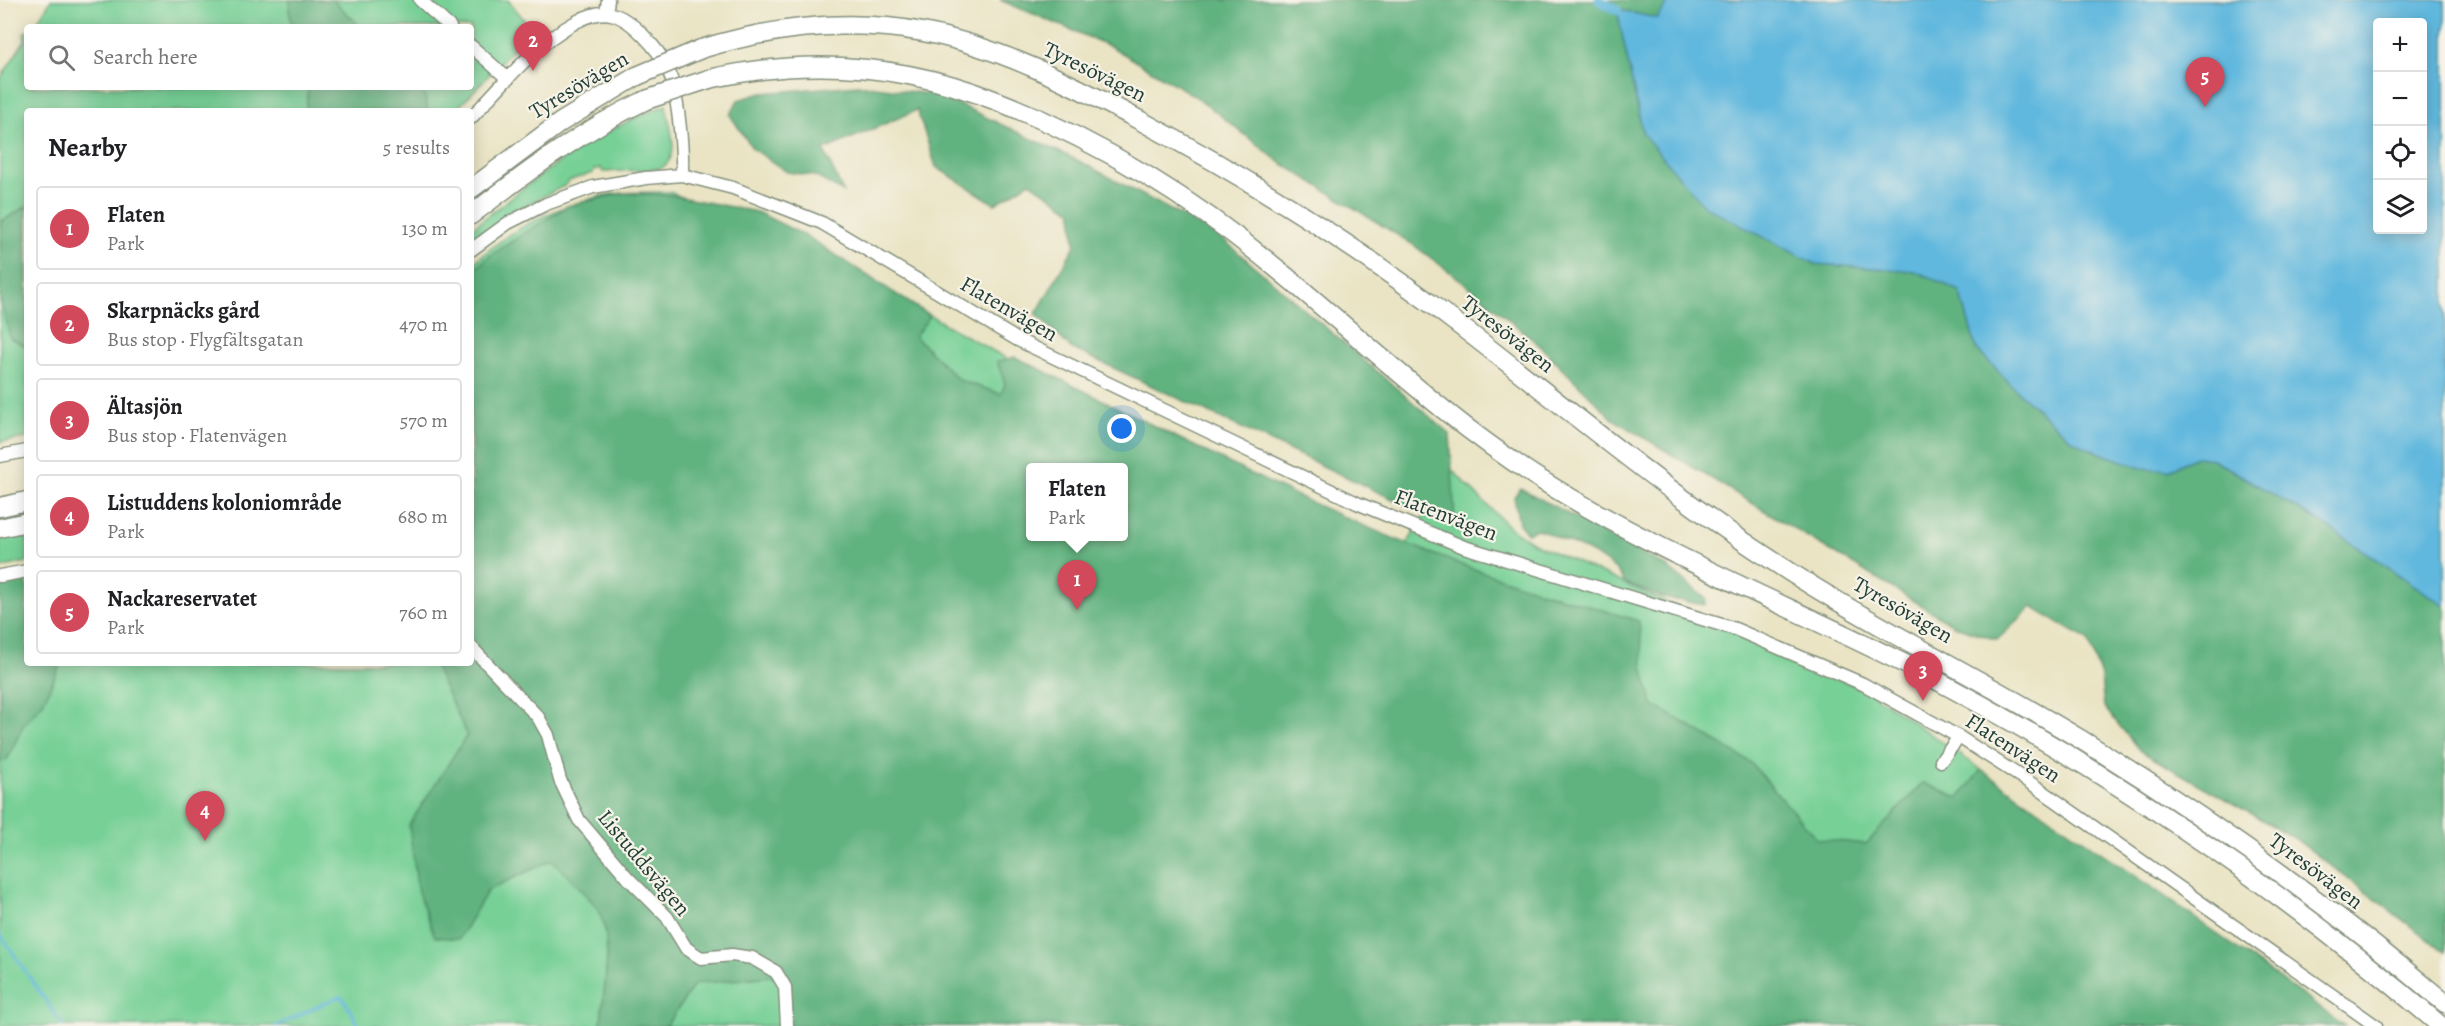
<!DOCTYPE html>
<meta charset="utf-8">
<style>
body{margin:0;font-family:Alegreya,serif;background:#f2f2f2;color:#202124}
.controls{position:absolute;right:18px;top:18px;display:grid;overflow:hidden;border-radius:6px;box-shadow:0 3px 15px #0003}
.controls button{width:54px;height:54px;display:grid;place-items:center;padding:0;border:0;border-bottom:2px solid #e0e0e0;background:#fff;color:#202124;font:30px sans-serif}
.you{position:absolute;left:1122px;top:429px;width:21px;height:21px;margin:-15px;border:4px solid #fff;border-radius:50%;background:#1a73e8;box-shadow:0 0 0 9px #1a73e833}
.badge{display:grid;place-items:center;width:39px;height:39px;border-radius:50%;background:#d1495b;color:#fff;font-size:20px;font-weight:700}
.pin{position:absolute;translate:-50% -50px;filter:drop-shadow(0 2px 3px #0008)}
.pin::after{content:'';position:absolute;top:32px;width:21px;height:18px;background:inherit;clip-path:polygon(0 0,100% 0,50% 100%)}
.popup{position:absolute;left:1026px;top:463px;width:102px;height:78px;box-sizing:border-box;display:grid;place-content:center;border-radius:6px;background:#fff;filter:drop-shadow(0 2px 4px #0005);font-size:20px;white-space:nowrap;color:#757577}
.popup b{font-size:22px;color:#202124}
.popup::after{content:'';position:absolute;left:50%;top:100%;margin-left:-12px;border:12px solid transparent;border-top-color:#fff}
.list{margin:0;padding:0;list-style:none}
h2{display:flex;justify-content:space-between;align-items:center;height:78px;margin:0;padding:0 24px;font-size:26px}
h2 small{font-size:20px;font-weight:400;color:#757577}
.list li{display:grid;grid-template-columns:39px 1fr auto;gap:18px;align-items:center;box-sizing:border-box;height:84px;margin:0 12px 12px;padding:0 12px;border:2px solid #e0e0e0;border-radius:6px}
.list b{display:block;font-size:22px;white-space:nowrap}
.list p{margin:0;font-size:20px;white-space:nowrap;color:#757577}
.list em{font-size:20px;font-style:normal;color:#757577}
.icon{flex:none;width:33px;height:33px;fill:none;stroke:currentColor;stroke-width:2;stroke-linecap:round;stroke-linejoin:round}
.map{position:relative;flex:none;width:2445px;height:1026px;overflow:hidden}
.search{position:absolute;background:#fff;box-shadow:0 3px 15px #0003;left:24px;top:24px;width:450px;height:66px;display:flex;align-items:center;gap:15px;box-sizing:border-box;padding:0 21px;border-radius:6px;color:#757577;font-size:22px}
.panel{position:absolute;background:#fff;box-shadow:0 3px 15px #0003;left:24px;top:108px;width:450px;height:558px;border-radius:6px}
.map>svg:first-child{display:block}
.green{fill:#77d096;stroke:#4b8665;stroke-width:1.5;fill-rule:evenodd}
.forest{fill:#61b27f;stroke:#40785a;stroke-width:1.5;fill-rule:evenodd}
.water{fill:#61b8de;stroke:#407a89;stroke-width:1.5;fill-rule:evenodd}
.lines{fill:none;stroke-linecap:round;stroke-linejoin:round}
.stream{stroke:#61b8de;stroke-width:3}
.canal{stroke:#61b8de;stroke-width:10}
.minor-casing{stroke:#84907c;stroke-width:15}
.highway-casing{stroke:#84907c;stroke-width:21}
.minor{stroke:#fff;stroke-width:12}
.highway{stroke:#fff;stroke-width:18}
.highway-bridge-casing{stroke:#84907c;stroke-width:21;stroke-linecap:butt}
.highway-bridge{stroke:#fff;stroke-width:18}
.labels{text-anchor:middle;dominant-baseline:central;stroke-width:4.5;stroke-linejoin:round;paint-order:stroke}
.street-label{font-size:22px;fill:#1f3d34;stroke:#f7f3e8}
</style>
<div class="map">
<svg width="2445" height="1026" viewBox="0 0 2445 1026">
<rect width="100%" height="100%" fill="#f7f3e8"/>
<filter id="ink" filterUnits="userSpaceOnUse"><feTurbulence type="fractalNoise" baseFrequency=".0167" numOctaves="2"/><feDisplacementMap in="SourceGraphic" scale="12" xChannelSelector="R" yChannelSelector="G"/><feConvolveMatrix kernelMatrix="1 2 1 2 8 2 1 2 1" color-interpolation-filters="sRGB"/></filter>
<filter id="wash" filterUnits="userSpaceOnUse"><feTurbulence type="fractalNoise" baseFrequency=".008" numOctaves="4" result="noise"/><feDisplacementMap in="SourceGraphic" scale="24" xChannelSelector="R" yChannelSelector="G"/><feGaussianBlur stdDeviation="1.35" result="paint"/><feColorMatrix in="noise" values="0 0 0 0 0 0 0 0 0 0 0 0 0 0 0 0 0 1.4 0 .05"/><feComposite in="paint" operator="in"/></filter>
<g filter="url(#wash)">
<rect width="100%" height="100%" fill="#eae4c5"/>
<path class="green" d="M51,0H508L532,29L455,111H27V438L0,442V79L25,40L24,33L27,31V87H471V27H34Z
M666,105C669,125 683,159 659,169L603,172L601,168L594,170L593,173L568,181L566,185L511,213L471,243V229C531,181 593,132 666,105Z
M670,192L712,210L782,227L948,326L1037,375L1401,553L1452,470L1510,528L1533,543L1871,693L1978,767L2022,808L2330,1026H0V626L27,663H471V266C506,231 553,208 601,196C622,191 648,193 670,192ZM1030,468H1124V536H1030Z
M27,533V562L0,568V538Z"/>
<path class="forest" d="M290,0H333L361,27H292L289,10Z
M1000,0H1670L1657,18L1617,10L1643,133L1815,264L1915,271L1960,291L1976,348L2021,395L2072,440L2169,470L2196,457L2213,459L2322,523L2445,606V952L2294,838L2140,751L2104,707L2101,677L2088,640L2032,607L1997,640L1955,626L1613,419L1537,343L1462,281L1412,244L1278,161L1198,98L1112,47Z
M859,85L939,95L1085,164L1219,236L1450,434L1455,523L1427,515L1071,348L1036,314L1075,245L1072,211L1030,182L995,204L936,167L917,110L824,150L843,192L815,176L787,172L752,148L730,115L738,100L762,93Z
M308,87H423L428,111H306Z
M623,193L670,195L757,212L808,237L930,316L915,336L959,380L1001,394L1005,384L997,361L1015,357C1146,420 1275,491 1410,545C1484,575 1562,598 1639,621L1643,666L1652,704L1750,762L1817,839L1866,844L1923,783L1959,798L1981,770L2156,890L2345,1026H787L781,975L695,984L666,1026H603L601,1022C603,990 614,941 599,912C592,898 564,872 552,860L488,890L459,939L435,937L418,892L409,825L467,735L433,663H471V274L489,256L567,206ZM1030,468H1124V536H1030Z
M27,206V347L10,338L0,299V222Z
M1520,488L1667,567L1706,599L1705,605L1664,598L1625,583L1617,570L1594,554L1538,529L1527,533L1519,524L1514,497Z
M27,581V663H61L43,703L24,724L7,760L0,762V587Z"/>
<path class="water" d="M1670,0H2445V606L2322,523L2213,459L2196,457L2169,470L2141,468L2097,452L2072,440L2021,395L1976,348L1960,291L1915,271L1815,264L1704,206L1643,134L1617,10L1657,18ZM2378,22H2422V230H2378Z"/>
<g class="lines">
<path class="stream" d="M0,934L63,1026
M276,1026L338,997L343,998L359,1026"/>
<path class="canal" d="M1599,0L1617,10"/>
</g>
</g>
<g filter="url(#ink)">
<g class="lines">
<g class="minor-casing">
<path id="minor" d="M420,0L450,27
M606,13L608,0
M471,46L508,79
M471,118C502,85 535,44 576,22C585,17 600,11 611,14C631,18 658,49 667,67C678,90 683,148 682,175
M471,250L508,223L546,204L593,187L646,178L682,175L733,188L822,223L1018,340L1357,503L1464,547L1735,629L1863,684L1959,737L2038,788L2376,1026
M0,456L27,451
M0,576L27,571
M471,647L538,717L548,735L560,780L579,820L628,878L667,917L686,948L701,958L732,955L752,958L776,972L785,987L787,1026
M1941,761L1959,737"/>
</g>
<g class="highway-casing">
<path id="highway" d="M701,49C773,27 849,18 923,32C1000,47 1072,84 1141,121C1252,180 1359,248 1459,325C1562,404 1661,488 1770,559C1870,625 1978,677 2080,739C2208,817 2330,906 2445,1003
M709,79C807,57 904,64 997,101C1100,141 1198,202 1282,273C1366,342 1443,417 1535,476C1657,554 1794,607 1923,673C2107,770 2283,890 2441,1026
M471,189L561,122L637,76
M471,215C527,172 582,130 646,100
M0,507L27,501
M0,528L27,522"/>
</g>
<use href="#minor" class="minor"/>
<use href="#highway" class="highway"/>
<g class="highway-bridge-casing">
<path id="highway-bridge" d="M637,76L701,49
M646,100L709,79"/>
</g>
<use href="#highway-bridge" class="highway-bridge"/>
</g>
</g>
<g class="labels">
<g class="street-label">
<text transform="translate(1095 72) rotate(26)">Tyresövägen</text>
<text transform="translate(579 85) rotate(-31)">Tyresövägen</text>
<text transform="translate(1009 309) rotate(30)">Flatenvägen</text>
<text transform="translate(1508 334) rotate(38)">Tyresövägen</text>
<text transform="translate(1446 515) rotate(21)">Flatenvägen</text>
<text transform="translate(1903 610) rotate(30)">Tyresövägen</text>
<text transform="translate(2013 748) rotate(33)">Flatenvägen</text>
<text transform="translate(644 863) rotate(50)">Listuddsvägen</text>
<text transform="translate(2316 871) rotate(37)">Tyresövägen</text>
</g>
</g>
</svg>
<div class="controls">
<button>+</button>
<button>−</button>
<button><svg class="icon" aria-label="locate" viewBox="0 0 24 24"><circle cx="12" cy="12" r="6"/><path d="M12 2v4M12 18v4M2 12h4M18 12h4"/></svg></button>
<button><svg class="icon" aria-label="layers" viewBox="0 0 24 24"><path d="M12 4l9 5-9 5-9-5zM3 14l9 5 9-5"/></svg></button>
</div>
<div class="you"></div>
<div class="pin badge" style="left:1077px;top:610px">1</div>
<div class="popup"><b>Flaten</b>Park</div>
<div class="pin badge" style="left:533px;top:71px">2</div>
<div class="pin badge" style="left:1923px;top:701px">3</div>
<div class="pin badge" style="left:205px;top:841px">4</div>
<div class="pin badge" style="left:2205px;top:107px">5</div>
<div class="search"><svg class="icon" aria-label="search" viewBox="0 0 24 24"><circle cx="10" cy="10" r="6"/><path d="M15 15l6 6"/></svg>Search here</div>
<section class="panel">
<h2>Nearby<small>5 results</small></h2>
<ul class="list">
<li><span class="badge">1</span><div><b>Flaten</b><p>Park</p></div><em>130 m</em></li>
<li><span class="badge">2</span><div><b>Skarpnäcks gård</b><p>Bus stop · Flygfältsgatan</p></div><em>470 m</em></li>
<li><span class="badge">3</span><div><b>Ältasjön</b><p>Bus stop · Flatenvägen</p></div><em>570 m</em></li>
<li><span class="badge">4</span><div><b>Listuddens koloniområde</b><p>Park</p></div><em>680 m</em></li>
<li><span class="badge">5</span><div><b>Nackareservatet</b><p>Park</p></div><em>760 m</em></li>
</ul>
</section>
</div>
